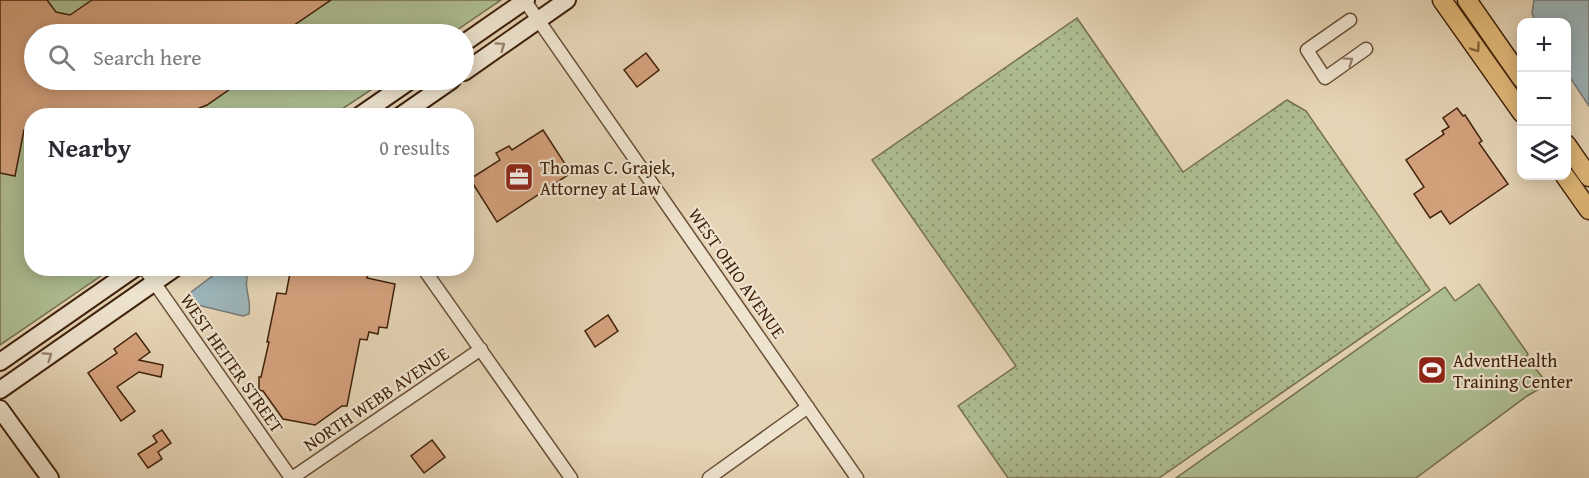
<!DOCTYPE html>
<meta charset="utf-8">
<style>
body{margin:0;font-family:"Gentium Book Plus",serif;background:#f2f2f3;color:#2b2b33}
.controls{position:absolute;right:18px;top:18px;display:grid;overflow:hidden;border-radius:12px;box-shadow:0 3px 15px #0003}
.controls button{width:54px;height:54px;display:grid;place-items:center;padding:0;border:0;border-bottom:2px solid #e1e1e2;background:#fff;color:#2b2b33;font:30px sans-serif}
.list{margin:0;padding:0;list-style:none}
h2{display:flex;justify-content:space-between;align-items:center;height:78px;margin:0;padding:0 24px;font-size:26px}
h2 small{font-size:20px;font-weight:400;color:#7c7c81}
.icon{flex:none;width:33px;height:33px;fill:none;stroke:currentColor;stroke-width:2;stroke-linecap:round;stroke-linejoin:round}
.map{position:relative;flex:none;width:1589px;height:478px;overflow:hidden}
.search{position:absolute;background:#fff;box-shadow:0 3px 15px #0003;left:24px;top:24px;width:450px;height:66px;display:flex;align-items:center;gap:15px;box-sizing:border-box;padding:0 21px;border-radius:33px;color:#7c7c81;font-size:22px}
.panel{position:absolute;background:#fff;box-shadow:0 3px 15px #0003;left:24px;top:108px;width:450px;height:168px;border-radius:24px}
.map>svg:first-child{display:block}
.grass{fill:url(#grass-dots);stroke:#77704e;stroke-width:1.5}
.green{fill:#aebe92;stroke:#77704e;stroke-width:1.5}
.water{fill:#9cb5ba;stroke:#777a74;stroke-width:1.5}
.building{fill:#d4a17d;stroke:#40220a;stroke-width:1.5}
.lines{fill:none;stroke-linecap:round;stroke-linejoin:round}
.street-casing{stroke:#694e35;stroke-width:15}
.secondary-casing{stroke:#40220a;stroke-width:20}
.primary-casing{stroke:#40220a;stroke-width:21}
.street{stroke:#eee3cf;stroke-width:12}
.secondary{stroke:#eee3cf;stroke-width:16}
.primary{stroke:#e2ba7a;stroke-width:18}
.oneway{stroke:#97826c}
.oneway2{stroke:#89663c}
.labels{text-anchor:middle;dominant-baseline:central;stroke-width:4.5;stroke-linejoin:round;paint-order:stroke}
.poi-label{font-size:18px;fill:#40220a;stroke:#eee3cf;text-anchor:start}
.street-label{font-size:18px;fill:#40220a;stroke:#eee3cf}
</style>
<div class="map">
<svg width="1589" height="478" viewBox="0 0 1589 478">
<defs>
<pattern id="grass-dots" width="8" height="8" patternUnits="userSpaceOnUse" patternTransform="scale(1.5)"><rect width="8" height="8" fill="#aebe92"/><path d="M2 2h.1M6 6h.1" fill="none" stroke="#8f9a75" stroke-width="1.8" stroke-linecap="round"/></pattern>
</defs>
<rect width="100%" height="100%" fill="#e5d4b5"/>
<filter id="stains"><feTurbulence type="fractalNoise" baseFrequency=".00333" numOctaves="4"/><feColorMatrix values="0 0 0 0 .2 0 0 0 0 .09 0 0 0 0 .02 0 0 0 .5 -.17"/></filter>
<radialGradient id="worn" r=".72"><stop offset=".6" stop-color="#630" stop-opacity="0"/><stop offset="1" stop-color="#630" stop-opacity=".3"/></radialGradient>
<path class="grass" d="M1077,18L1183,172L1287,100L1306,111L1430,290L1159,478H1008L958,406L1016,366L872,160Z"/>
<path class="green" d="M0,0H501L451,34H34V80H386L333,115L32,116V268L111,269L0,345Z
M1479,284L1528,354L1526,357L1548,384L1527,396L1416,478H1176L1445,287L1455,301Z"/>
<path class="water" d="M1534,0H1589V106L1567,73L1566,22H1535L1532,13Z
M223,268L249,269C242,290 252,296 249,314L243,316L189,303L190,293Z"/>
<path class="building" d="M0,0H47L56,12L70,15L92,0H331L281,34H34V80H243L207,105L187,113L173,116H32V132L24,130L15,176L0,173Z
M646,53L659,70L637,87L624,70Z
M1457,108L1463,116L1465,115L1482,141L1479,143L1508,184L1450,224L1441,211L1430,218L1414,194L1424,187L1406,160L1444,134L1442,131L1449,127L1443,118Z
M543,130L571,173L497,222L470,179L500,160L496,153L509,146L512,150Z
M291,268H370L367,278L395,284L387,328L379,327L378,334L369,332L367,340L360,339L347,406H342L315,425L283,419L263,391L259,390V377H261L269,342H267L277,293L286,294Z
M608,315L618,331L595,347L585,331Z
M136,333L150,352L139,360L163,365L161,377L139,372L117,387L135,411L121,421L88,373L117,353L114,349Z
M162,430L171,443L158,452L162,459L148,468L138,454L157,442L153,436Z
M432,440L445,457L424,473L411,456Z"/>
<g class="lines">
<g class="street-casing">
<path id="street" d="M525,1L857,478
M1350,20L1307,50L1325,78L1366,49
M144,268L291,478
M423,268L571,478
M292,478L481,349
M709,478L808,407"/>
</g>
<g class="secondary-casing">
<path id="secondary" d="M464,43L526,0
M464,72L567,0
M359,116L411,80
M400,116L452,80
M0,362L135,268
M0,390L175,268
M0,409L50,478"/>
</g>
<g class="primary-casing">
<path id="primary" d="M1442,0L1522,113
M1467,0L1522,79
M1566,144L1589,177
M1565,176L1589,210"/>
</g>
<use href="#street" class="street"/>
<use href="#secondary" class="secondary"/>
<use href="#primary" class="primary"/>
</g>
<defs><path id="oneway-chevron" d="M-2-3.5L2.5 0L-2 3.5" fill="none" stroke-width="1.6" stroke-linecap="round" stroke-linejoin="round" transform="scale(1.5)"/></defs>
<g class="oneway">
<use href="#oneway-chevron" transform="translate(501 46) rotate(-35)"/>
<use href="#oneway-chevron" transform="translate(1349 61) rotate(-35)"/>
<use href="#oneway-chevron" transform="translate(48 356) rotate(-35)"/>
</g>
<use class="oneway2" href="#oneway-chevron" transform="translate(1476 48) rotate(55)"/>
<defs>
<g id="office-square" transform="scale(1.5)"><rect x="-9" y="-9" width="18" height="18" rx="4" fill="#8f2418" stroke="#eee3cf"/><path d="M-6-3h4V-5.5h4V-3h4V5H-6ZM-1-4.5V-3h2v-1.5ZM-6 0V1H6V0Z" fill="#fff"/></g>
<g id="stadium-square" transform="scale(1.5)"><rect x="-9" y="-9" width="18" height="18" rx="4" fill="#8f2418" stroke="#eee3cf"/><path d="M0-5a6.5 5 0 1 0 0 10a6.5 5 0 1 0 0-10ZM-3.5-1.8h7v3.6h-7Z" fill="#fff"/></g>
</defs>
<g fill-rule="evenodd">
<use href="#office-square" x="519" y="177"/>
<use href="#stadium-square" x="1432" y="370"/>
</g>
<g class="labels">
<g class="poi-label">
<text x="540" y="167">Thomas C. Grajek,<tspan x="540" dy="21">Attorney at Law</tspan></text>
<text x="1453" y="360">AdventHealth<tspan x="1453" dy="21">Training Center</tspan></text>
</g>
<g class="street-label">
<text transform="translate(737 273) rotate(55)">WEST OHIO AVENUE</text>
<text transform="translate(232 363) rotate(55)">WEST HEITER STREET</text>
<text transform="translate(376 399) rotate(-34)">NORTH WEBB AVENUE</text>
</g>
</g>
<rect width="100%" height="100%" filter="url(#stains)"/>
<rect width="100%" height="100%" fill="url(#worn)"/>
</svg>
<div class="controls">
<button>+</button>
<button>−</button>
<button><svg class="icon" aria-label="layers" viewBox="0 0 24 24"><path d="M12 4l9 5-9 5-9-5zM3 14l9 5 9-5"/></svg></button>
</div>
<div class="search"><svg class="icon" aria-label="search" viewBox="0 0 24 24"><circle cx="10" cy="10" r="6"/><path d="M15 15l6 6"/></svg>Search here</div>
<section class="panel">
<h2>Nearby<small>0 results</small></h2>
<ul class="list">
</ul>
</section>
</div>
